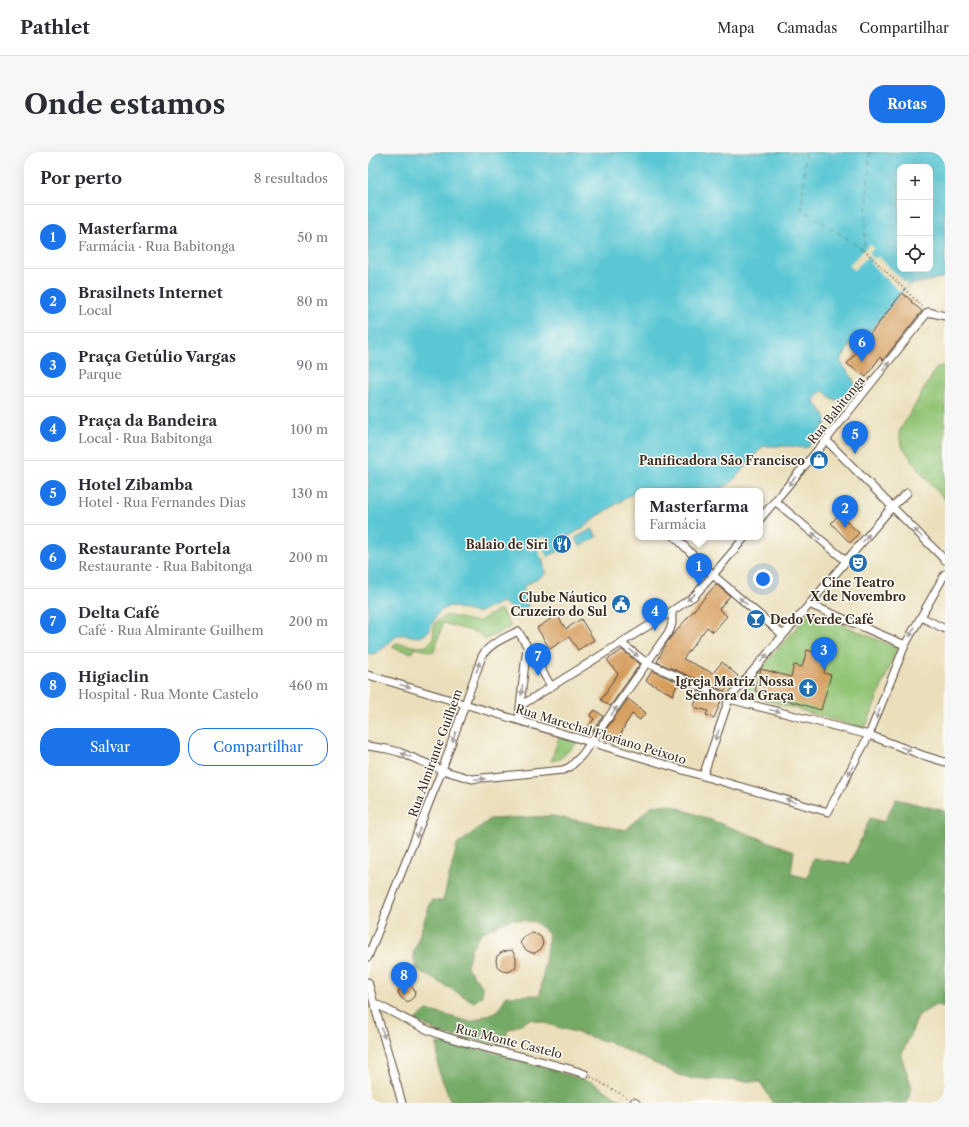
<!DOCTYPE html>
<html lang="pt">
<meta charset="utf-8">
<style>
body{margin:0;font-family:"Libre Caslon Text",serif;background:#f7f7f7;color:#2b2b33}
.controls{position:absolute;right:12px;top:12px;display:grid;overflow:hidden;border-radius:8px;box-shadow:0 4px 16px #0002}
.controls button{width:36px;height:36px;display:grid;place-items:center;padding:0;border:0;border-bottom:1px solid #e1e1e2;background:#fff;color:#2b2b33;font:20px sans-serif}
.you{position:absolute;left:395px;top:427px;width:14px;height:14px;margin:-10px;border:3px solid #fff;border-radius:50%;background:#1a73e8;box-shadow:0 0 0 6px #1a73e833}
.badge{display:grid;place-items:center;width:26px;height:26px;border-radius:50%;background:#1a73e8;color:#fff;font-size:13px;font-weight:700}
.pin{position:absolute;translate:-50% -33px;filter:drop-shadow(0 1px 2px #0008)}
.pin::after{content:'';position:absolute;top:21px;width:14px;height:12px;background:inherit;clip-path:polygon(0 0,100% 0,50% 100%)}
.popup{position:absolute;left:267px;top:336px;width:128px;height:52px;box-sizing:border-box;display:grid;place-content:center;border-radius:8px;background:#fff;filter:drop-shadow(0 1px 3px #0005);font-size:13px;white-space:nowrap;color:#7c7c81}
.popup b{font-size:15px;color:#2b2b33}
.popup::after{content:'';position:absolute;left:50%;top:100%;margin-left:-8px;border:8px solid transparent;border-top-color:#fff}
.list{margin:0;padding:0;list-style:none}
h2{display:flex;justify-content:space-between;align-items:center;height:52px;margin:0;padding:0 16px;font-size:17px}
h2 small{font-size:13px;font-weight:400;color:#7c7c81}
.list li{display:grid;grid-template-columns:26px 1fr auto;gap:12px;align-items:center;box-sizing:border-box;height:64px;padding:0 16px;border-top:1px solid #e1e1e2}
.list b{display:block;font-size:15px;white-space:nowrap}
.list p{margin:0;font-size:13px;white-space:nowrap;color:#7c7c81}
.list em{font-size:13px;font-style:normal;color:#7c7c81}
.actions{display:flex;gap:8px;padding:12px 16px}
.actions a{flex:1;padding:9px 0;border:1px solid #1a73e8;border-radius:16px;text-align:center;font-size:14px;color:#1a73e8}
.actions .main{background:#1a73e8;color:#fff}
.icon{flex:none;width:22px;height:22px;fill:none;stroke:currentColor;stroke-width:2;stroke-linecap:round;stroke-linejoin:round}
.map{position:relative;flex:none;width:577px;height:951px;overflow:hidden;border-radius:16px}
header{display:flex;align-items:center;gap:24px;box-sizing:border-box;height:56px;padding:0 20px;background:#fff;border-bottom:1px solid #e1e1e2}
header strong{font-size:19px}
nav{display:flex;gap:22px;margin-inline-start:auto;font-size:14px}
.intro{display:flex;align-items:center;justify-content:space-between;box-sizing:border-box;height:96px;padding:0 24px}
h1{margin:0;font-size:28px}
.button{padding:10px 18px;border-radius:16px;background:#1a73e8;color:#fff;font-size:14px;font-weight:700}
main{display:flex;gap:24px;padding:0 24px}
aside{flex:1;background:#fff;border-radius:16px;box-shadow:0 4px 16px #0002}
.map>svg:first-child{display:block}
.green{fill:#92c474;stroke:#667749}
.forest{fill:#75aa66;stroke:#586a42}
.water{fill:#5bc7d4;stroke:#4b7879;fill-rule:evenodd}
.pier{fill:#ebdfbb}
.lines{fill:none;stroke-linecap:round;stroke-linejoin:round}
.ferry{stroke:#46615e;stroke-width:1;stroke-dasharray:5 4;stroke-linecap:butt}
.building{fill:#d59c5b}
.minor-casing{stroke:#554536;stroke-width:9}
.path{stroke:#554536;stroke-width:1.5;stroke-dasharray:1 3;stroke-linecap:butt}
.minor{stroke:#fff;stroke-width:7}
.oneway{fill:#a79f9a}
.labels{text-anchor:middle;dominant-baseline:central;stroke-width:3;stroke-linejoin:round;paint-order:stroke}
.street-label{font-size:12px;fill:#3b2a1e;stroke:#fdfcf7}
.poi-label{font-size:12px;font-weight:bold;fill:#3b2a1e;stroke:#fdfcf7;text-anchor:end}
</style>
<header>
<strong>Pathlet</strong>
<nav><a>Mapa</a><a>Camadas</a><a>Compartilhar</a></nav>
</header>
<div class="intro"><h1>Onde estamos</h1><a class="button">Rotas</a></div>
<main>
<aside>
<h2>Por perto<small>8 resultados</small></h2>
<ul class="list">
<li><span class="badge">1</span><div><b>Masterfarma</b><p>Farmácia · Rua Babitonga</p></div><em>50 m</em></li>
<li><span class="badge">2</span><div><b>Brasilnets Internet</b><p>Local</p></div><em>80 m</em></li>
<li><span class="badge">3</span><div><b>Praça Getúlio Vargas</b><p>Parque</p></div><em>90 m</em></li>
<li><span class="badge">4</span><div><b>Praça da Bandeira</b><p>Local · Rua Babitonga</p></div><em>100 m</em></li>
<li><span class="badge">5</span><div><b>Hotel Zibamba</b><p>Hotel · Rua Fernandes Dias</p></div><em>130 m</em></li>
<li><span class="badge">6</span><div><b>Restaurante Portela</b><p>Restaurante · Rua Babitonga</p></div><em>200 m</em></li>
<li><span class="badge">7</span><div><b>Delta Café</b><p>Café · Rua Almirante Guilhem</p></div><em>200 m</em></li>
<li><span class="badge">8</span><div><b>Higiaclin</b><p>Hospital · Rua Monte Castelo</p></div><em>460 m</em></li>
</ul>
<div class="actions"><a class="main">Salvar</a><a>Compartilhar</a></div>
</aside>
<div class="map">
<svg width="577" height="951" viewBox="0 0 577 951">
<rect width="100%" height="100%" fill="#fdfcf7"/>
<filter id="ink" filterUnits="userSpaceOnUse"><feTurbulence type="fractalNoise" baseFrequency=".025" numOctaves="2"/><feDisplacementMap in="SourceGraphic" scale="8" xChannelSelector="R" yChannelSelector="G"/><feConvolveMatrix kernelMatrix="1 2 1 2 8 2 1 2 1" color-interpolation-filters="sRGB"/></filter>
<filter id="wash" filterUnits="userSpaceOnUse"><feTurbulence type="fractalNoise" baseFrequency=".012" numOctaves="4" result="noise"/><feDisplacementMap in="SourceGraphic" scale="16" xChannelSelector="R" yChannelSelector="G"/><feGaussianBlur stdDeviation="0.9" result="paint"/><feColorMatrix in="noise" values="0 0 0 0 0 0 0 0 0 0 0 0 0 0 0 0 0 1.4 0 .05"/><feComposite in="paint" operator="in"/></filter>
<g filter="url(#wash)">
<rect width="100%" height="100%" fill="#ebdfbb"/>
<path class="green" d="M577,214V348L558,327L533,293L531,280L569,215Z
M132,457L143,474L117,488L110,481L75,471L66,500L46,496L44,501L25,496V493L29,491L50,495L58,494L65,487L66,475L68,470L78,463L110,470Z
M442,459L529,496L497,577L373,541Z
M191,585L210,590L192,607L183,609Z"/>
<path class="forest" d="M528,647L577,659V855L568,853L551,863L533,904L544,935L539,951H404L403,947L392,930L318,926L243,891L163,867L140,878L135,893L77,883L47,868L59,858L103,870L131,858L138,844L172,843L181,782L167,770L143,767L113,781L103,797L99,815L114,834V844L106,850L48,817L45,803L63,748L75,749L89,693L122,667L185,664L258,678L283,654L300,652L426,699L423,722L440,726L445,706L482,712L502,666L516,670Z
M69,891L117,898L224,930L258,951L83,950L70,917Z"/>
<path class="water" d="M0,0H577V125L540,133L495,188L490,191L486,190L483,192L472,209L485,227L487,235L479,245L473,249L465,247L455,239C451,241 447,245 446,250C451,256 459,262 458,271L440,295L436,296L422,294H397L394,295L363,331C358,335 351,335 347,339L267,340L227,366L219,373L192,390L189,393L191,399L174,407L178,422L156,434L155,437L160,454L155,461L152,462L134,450L109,461L82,454C63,461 66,477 56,483C48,488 39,481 31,483C24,486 20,493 14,497C11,500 5,502 0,503ZM532,15H562V117H532Z
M224,377L229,385L212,394L207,386Z"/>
<path class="pier" d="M502,92L506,96L501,101L507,107L510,104L540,133L532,140L502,111L504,109L500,104L486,118L481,113Z
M176,384L180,390L174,394L179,405L174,407L169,396L162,399L161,397L162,396L161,392Z"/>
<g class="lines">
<path class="ferry" d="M437,0L434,57L496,98L502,0"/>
</g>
<g id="blocks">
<path class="building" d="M534,141L544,149L543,150L554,159L515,208L512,205L498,225L479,212Z
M470,364L472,365L473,364L491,381L482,391L463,371Z
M348,432L362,444L351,457L359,464L345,480L339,475L315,507L345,521L354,510L370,524L356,539L289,510L299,490Z
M189,463L198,477L213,467L226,488L210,498L201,485L182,497L169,476Z
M254,498L272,512L242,554L233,548L240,538L239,537L250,522L239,508Z
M439,498L460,504L456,521L463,523L453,558L387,539L393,517L423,525L426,513L434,515Z
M284,519L310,530L305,543L278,529Z
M331,539L353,549L346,566L338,563L340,559L326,555Z
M260,547L278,561L272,568L264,562L257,573L249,591L237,588L234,583Z
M227,558L235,564L225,579L220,575L226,567L222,564Z
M164,780L167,781L173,785L175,791L173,797L167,801H164L158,798L152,791L158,783Z
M144,798L148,806V813L147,816L141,820L134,819L129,814L128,808L129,804L134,800Z
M42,832L47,839L46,845L40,850L33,846L30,840L34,834Z"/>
</g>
</g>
<g filter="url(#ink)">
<use href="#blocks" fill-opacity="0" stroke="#554536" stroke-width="1"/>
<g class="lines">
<g class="minor-casing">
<path id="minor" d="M458,288L577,408
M407,349L478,409
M392,367L458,288L560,160L577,164
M307,385L345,423L415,483
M441,452L537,493
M553,465L577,477
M253,491L279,511L361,547L501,583L554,603L577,610
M0,523L335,624L460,660L501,583L537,493L577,422
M152,554L159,494
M151,568L152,554L304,459L326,444L345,423L377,385
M0,594L19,597L31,600L74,618L104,627L195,618L202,615L214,603L302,478L304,471V459
M335,624L361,547L524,355L539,341
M0,805L74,618L114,504C122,491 137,486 150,479L183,534
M0,830L34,951
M6,851C28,862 50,875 73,883C120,899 170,906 217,922
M266,950L268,951"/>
</g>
<path class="path" d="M496,98L555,155
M223,925L260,946"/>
<use href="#minor" class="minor"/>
</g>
<defs><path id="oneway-solid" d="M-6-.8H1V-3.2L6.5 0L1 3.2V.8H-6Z"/></defs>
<g class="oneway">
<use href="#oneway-solid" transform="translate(518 214) rotate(-51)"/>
<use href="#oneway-solid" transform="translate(424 329) rotate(130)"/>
<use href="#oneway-solid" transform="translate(550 381) rotate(-135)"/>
<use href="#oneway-solid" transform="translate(448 384) rotate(-140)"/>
<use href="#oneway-solid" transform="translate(498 386) rotate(-50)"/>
<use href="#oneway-solid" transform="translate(323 445) rotate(139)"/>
<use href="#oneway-solid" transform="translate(375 449) rotate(-139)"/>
<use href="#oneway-solid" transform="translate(544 480) rotate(119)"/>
<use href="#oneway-solid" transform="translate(266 501) rotate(39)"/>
<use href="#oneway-solid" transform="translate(396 506) rotate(-50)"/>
<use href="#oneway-solid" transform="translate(110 515) rotate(-71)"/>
<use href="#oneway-solid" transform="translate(37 534) rotate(17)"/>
<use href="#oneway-solid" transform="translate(154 538) rotate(96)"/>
<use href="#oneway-solid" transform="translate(246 559) rotate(-55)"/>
<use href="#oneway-solid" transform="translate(407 559) rotate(15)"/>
<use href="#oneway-solid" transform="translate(510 562) rotate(111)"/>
<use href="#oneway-solid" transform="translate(349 583) rotate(109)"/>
<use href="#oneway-solid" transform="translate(86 585) rotate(109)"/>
<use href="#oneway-solid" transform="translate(538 597) rotate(21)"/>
<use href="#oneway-solid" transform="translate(38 603) rotate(-159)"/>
<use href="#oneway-solid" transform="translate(483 618) rotate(118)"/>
<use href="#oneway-solid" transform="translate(112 627) rotate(-3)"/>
<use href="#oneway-solid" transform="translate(423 649) rotate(-164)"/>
<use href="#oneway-solid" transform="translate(50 681) rotate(112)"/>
<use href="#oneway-solid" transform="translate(15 881) rotate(74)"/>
</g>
</g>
<defs>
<g id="shop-disc" transform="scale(1)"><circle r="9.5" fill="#1f6fb2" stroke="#fdfcf7"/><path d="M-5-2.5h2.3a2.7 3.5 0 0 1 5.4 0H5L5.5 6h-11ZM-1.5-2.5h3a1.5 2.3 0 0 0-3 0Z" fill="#fff"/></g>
<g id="restaurant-disc" transform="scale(1)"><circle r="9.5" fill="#1f6fb2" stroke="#fdfcf7"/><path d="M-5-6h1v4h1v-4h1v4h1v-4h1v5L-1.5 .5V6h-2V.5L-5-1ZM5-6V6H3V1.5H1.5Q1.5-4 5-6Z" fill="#fff"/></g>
<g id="theatre-disc" transform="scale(1)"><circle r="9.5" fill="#1f6fb2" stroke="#fdfcf7"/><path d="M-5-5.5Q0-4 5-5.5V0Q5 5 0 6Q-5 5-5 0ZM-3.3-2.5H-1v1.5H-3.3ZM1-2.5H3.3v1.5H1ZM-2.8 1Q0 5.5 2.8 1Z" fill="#fff"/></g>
<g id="civic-disc" transform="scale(1)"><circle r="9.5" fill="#1f6fb2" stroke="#fdfcf7"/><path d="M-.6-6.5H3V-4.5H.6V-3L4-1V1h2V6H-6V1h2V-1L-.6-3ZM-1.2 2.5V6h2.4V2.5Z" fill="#fff"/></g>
<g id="bar-disc" transform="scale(1)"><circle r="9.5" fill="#1f6fb2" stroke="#fdfcf7"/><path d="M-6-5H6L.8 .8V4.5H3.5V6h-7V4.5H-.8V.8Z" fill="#fff"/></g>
<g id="church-disc" transform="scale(1)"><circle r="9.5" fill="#1f6fb2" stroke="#fdfcf7"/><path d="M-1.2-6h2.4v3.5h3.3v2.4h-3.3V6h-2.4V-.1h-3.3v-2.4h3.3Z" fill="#fff"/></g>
</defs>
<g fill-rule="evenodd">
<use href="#shop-disc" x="451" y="308"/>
<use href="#restaurant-disc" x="194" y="392"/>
<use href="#theatre-disc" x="490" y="411"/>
<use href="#civic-disc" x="253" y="452"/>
<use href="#bar-disc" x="388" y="467"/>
<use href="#church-disc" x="440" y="536"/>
</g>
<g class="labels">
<g class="street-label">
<text transform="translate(468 258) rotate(-51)">Rua Babitonga</text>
<text transform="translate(233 582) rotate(17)">Rua Marechal Floriano Peixoto</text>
<text transform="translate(67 601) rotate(-70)">Rua Almirante Guilhem</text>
<text transform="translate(141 889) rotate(14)">Rua Monte Castelo</text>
</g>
<g class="poi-label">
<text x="437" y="308">Panificadora São Francisco</text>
<text x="180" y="392">Balaio de Siri</text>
<text x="490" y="430" text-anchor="middle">Cine Teatro<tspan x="490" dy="14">X de Novembro</tspan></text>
<text x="239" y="445">Clube Náutico<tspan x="239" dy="14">Cruzeiro do Sul</tspan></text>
<text x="402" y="467" text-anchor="start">Dedo Verde Café</text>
<text x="426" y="529">Igreja Matriz Nossa<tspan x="426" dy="14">Senhora da Graça</tspan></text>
</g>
</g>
</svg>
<div class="controls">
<button>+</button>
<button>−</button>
<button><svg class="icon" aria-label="locate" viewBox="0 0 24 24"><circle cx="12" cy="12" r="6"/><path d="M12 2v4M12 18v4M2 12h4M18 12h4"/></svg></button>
</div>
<div class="you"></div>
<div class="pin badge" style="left:331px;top:434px">1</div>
<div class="popup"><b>Masterfarma</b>Farmácia</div>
<div class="pin badge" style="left:477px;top:376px">2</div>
<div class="pin badge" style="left:456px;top:518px">3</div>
<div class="pin badge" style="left:287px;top:479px">4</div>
<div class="pin badge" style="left:487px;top:302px">5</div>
<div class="pin badge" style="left:494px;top:210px">6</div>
<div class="pin badge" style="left:170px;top:524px">7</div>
<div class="pin badge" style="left:36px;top:843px">8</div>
</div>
</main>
